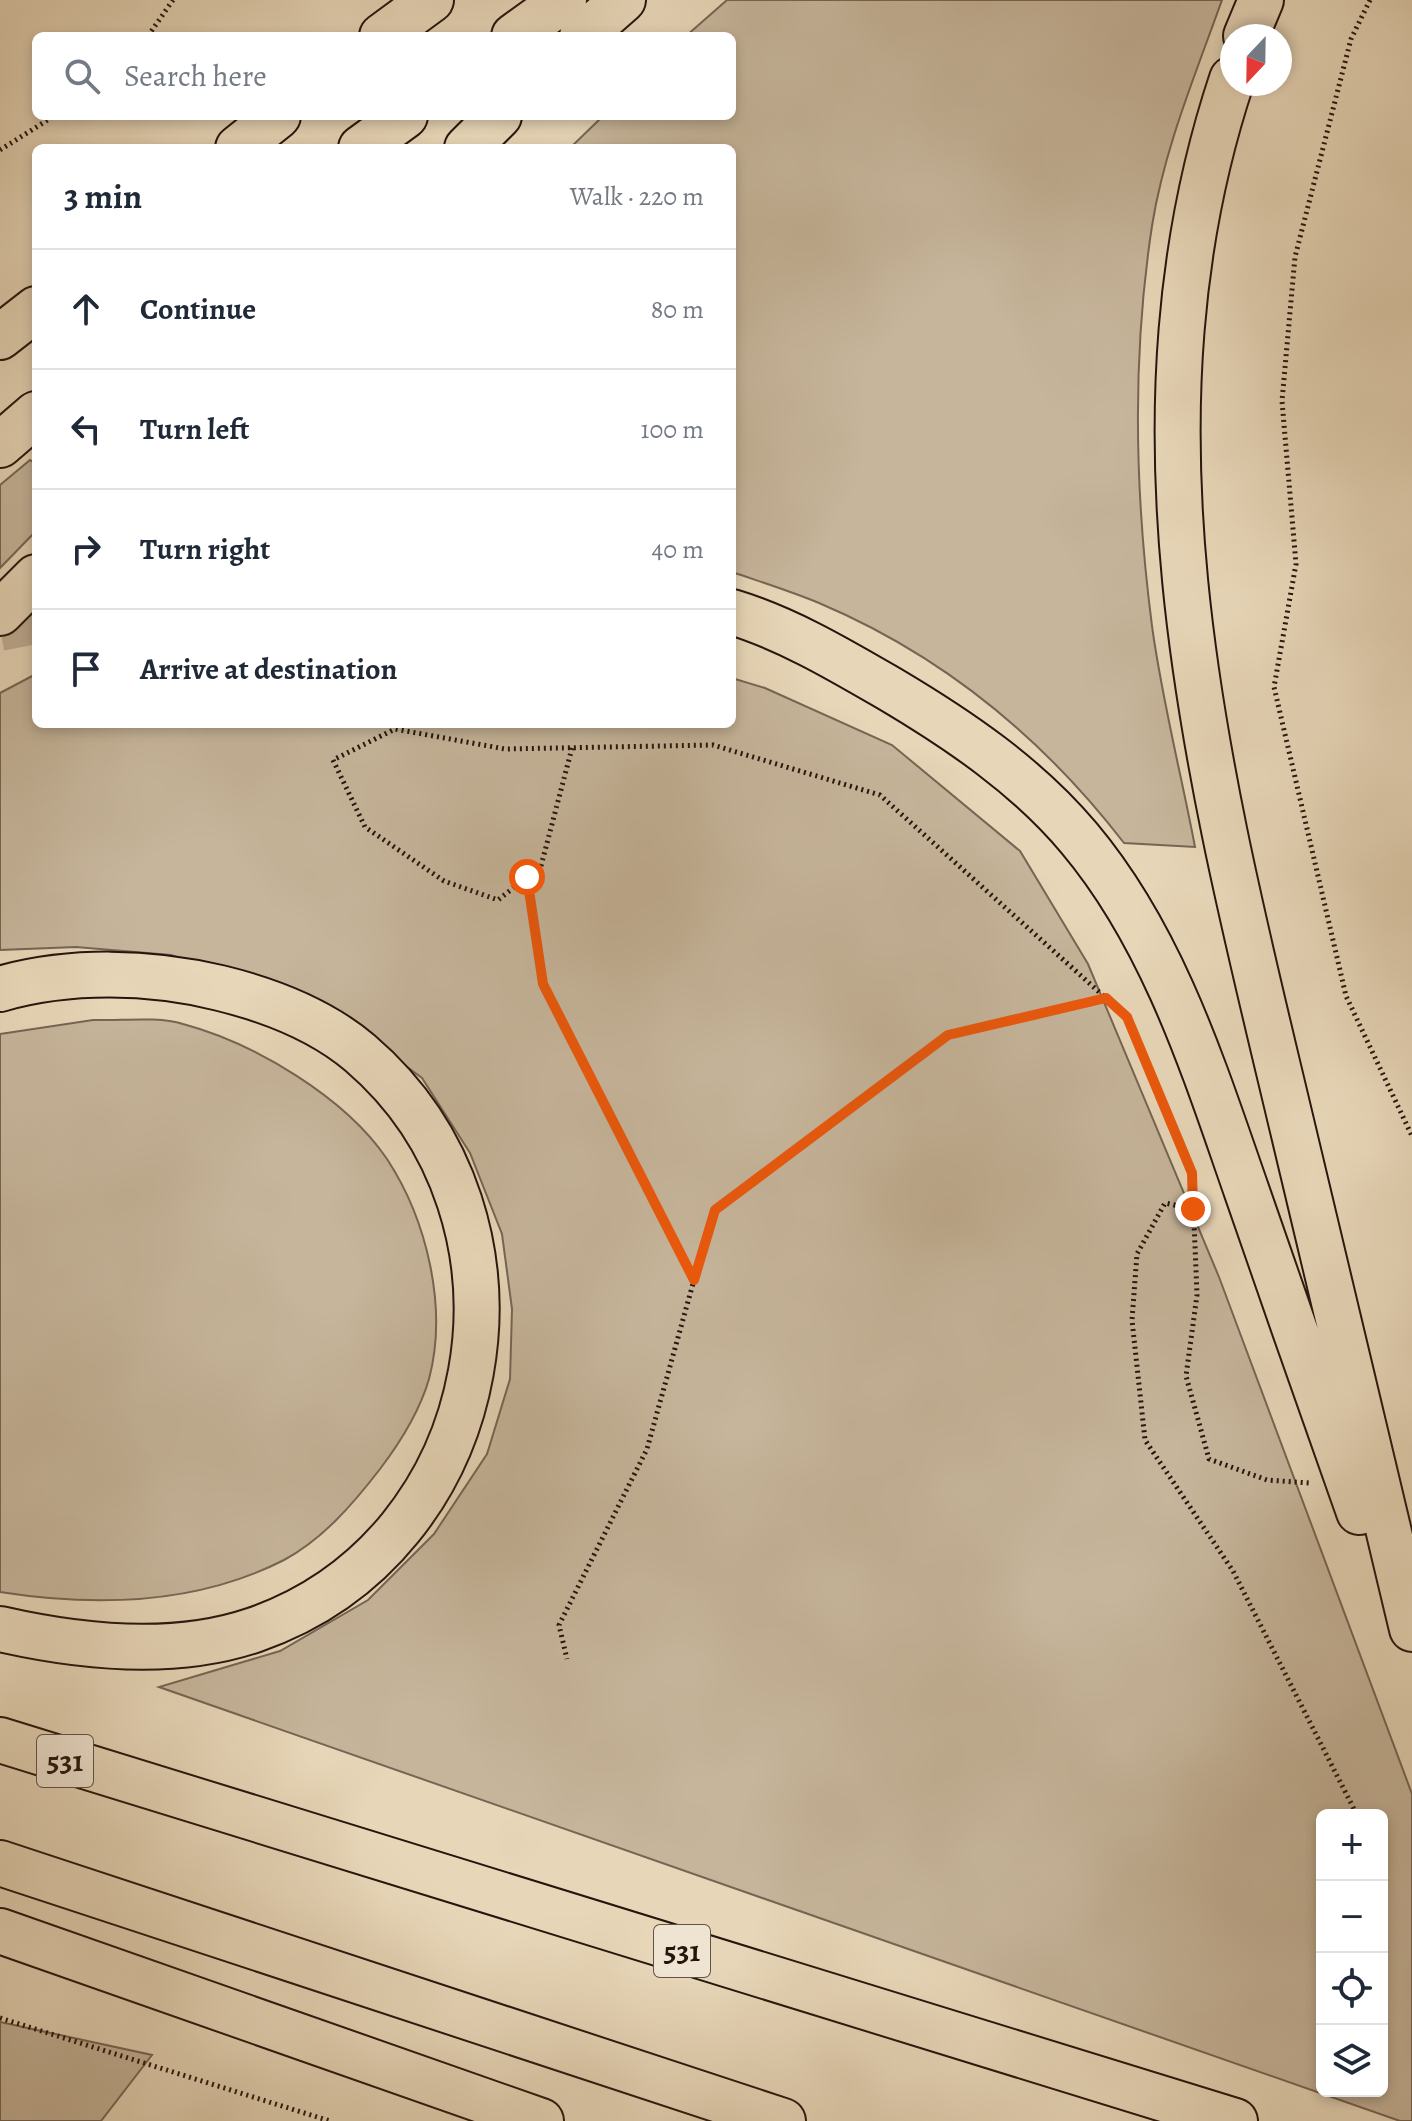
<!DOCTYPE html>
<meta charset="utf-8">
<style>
body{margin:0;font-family:Alegreya,serif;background:#f2f2f3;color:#1f2937}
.controls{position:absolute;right:24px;bottom:24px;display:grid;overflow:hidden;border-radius:12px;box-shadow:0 4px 12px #0003}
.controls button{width:72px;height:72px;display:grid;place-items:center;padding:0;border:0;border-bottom:2px solid #e0e1e3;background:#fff;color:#1f2937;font:40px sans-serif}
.compass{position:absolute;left:1220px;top:24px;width:72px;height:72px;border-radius:50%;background:#fff;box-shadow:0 4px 12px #0003;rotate:202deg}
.stop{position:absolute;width:24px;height:24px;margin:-18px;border:6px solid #ea580c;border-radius:50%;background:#fff}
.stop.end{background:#ea580c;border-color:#fff;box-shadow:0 2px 8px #0008}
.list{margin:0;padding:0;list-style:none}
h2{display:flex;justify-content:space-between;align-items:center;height:104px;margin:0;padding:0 32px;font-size:34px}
h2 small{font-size:26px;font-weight:400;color:#747a83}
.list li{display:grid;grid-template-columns:52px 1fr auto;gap:24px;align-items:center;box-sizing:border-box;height:120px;padding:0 32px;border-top:2px solid #e0e1e3}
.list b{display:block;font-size:30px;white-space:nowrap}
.list em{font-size:26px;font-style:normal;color:#747a83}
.icon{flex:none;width:44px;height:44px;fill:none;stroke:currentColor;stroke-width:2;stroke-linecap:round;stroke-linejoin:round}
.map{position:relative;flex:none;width:1412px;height:2121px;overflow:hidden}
.search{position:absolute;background:#fff;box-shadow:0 4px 12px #0003;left:32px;top:32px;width:704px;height:88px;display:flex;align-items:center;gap:20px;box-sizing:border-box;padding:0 28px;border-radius:12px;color:#747a83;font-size:30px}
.panel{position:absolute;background:#fff;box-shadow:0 4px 12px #0003;left:32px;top:144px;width:704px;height:584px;border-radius:12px}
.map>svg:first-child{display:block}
.green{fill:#c6b59b;stroke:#766554;stroke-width:2;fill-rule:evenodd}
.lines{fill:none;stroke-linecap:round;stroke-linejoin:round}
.motorway-tunnel{stroke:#c0af96;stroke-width:44;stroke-dasharray:44 22;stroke-linecap:butt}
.trunk-casing{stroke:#25150d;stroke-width:48}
.motorway-casing{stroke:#25150d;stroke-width:48}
.path{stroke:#25150d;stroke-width:5;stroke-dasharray:2 4;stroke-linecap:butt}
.trunk{stroke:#e7d6b8;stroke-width:44}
.motorway{stroke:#e7d6b8;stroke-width:44}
.route{stroke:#ea580c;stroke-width:10}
.labels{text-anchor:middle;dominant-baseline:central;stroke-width:7;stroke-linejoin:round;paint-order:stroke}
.shield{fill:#efe4d1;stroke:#625348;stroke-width:2}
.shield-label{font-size:30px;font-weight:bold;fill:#25150d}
</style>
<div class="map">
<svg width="1412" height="2121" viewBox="0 0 1412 2121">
<rect width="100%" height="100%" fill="#e7d6b8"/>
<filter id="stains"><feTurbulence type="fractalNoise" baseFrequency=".0025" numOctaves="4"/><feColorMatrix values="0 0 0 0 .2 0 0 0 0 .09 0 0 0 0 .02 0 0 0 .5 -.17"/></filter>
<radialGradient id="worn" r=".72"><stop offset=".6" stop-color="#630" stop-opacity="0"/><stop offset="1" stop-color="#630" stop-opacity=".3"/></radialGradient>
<path class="green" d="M727,0H1222C1196,73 1164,149 1152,226C1132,356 1135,495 1152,626C1162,700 1181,773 1195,847L1124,843C1043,738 942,655 819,603C790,591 761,582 732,572V148H570L603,116H732V36H686Z
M30,460L36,464V531L0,568V485Z
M36,674V724H732V678L765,688L892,745L1020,851L1088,964L1219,1277L1412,1794V2121H1400L159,1687L280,1651L368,1600L434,1534L487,1454L510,1379L512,1309L502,1234L470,1153L422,1078L349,1024L267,984L171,955L76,947L0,950V693ZM1322,1815H1382V2091H1322Z
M93,1020C121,1021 157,1016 183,1024C254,1043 345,1097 387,1159C427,1220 448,1308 429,1379C420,1410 399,1444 380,1469C353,1504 323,1539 284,1560C196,1605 95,1607 0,1592V1034Z
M0,2022L152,2055L101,2121H0Z"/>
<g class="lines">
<path class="motorway-tunnel" d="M0,629L36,622"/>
<g class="trunk-casing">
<path id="trunk" d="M382,36L431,0
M514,36L564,0
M582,36L623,0
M238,148L278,116
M361,148L405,116
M467,148L499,116
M0,337L36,309
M0,445L36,414
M0,613L36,577"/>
</g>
<g class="motorway-casing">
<path id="motorway" d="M1246,36L1261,0
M1232,79C1120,415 1203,755 1283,1088C1326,1269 1369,1449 1412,1629
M732,612C788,629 840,660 890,689C959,730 1027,776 1079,838C1164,939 1204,1069 1247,1192C1284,1299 1321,1405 1359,1512
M0,989C70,969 150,971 220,988C269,1000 321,1020 360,1053C554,1219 497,1546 254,1630C175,1657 79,1647 0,1629
M0,1740L1235,2121
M0,1863L783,2121
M0,1931L541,2121"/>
</g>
<path class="path" d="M1370,0L1351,39L1295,257L1282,401L1296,564L1274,687L1346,996L1412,1136
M148,36L173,0
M0,150L54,116
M572,748L541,866L498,900L444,881L365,827L333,760L395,729L505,749L713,745L880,795L1127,1017L1192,1173L1197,1295L1186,1376L1209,1459L1267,1480L1309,1483
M527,878L543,984L694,1280L647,1449L559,1625L567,1659
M1193,1209L1165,1203L1137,1254L1132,1320L1145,1440L1233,1571L1357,1815
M694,1279L715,1210L948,1035L1106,998
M0,2018L330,2121"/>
<use href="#trunk" class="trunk"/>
<use href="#motorway" class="motorway"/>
</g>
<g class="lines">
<path class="route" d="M527,877L543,984L694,1280L715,1210L948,1035L1106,998L1127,1017L1192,1173L1193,1209"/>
</g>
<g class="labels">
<g class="shield">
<rect x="37" y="1735" width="56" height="52" rx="6"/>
<rect x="654" y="1925" width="56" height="52" rx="6"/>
</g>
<g class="shield-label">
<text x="65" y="1761">531</text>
<text x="682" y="1951">531</text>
</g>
</g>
<rect width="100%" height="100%" filter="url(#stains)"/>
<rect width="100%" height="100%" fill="url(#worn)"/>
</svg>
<div class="controls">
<button>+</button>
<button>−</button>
<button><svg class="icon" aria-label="locate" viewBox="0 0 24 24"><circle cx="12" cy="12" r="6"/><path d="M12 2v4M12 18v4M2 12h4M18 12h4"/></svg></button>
<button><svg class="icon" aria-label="layers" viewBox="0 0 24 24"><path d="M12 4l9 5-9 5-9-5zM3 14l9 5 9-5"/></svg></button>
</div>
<svg class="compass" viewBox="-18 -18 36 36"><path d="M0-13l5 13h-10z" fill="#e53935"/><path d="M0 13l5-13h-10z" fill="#747a83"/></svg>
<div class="stop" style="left:527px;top:877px"></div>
<div class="stop end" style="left:1193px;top:1209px"></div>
<div class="search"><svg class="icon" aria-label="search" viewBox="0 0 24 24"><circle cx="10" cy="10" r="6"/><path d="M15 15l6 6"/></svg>Search here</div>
<section class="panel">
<h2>3 min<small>Walk · 220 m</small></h2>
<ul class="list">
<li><svg class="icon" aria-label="ahead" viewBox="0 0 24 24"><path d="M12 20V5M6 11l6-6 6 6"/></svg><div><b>Continue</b></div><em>80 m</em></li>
<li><svg class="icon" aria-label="left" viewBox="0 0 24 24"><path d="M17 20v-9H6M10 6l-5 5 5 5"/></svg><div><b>Turn left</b></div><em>100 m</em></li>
<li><svg class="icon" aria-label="right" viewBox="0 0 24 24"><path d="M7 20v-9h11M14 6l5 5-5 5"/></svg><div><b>Turn right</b></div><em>40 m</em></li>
<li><svg class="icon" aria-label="arrive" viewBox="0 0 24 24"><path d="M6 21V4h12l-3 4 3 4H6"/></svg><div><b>Arrive at destination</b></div></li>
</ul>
</section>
</div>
